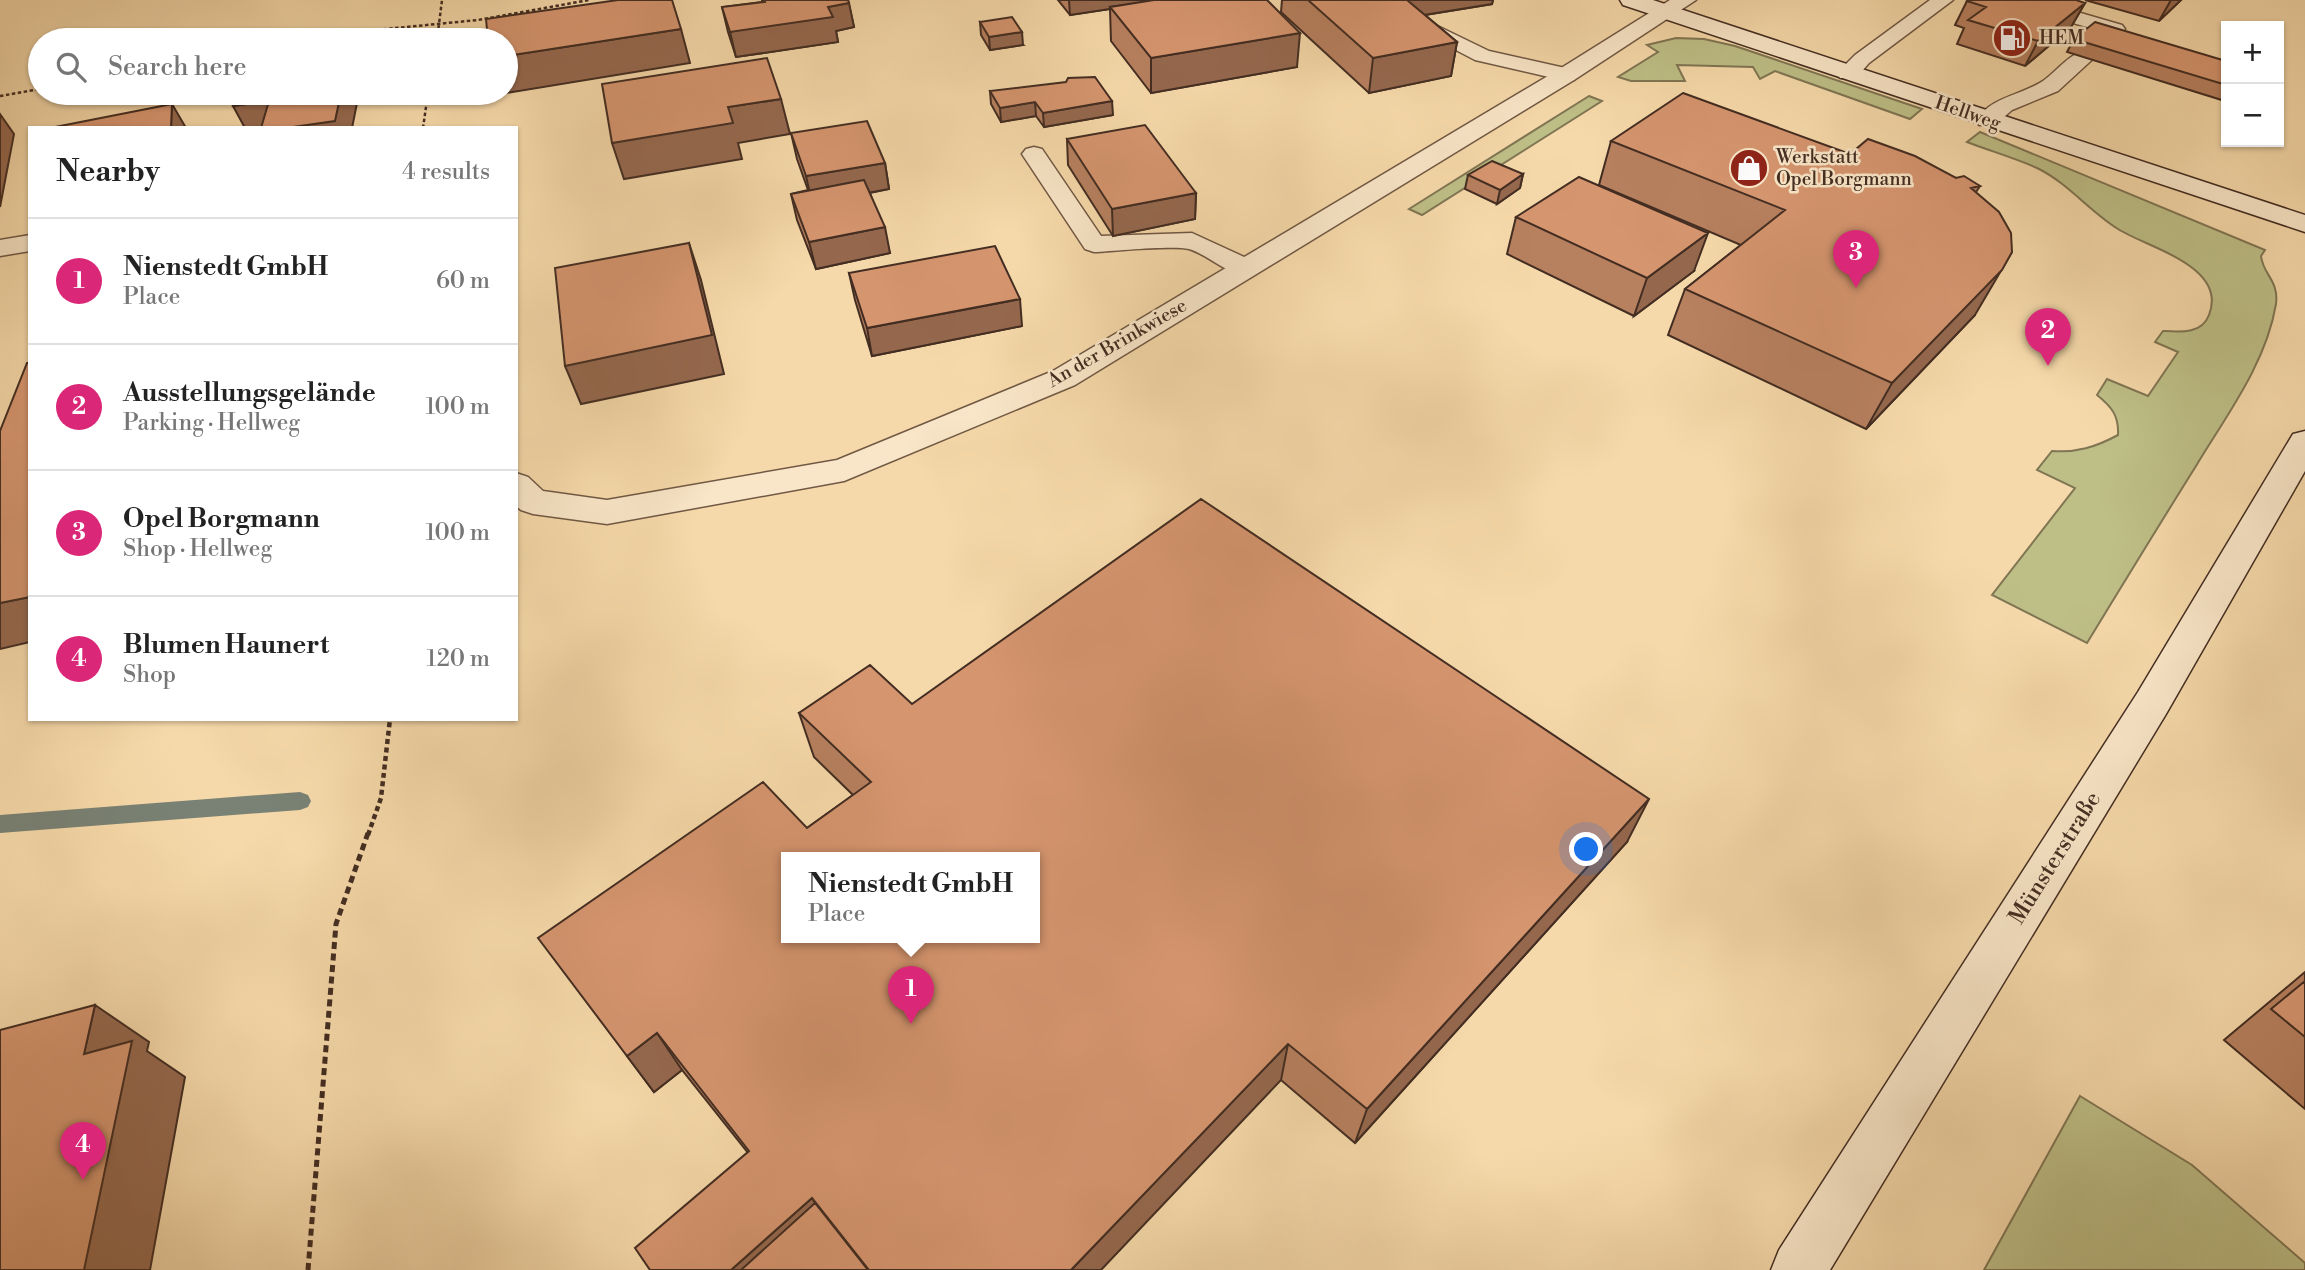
<!DOCTYPE html>
<meta charset="utf-8">
<style>
body{margin:0;font-family:"Libre Bodoni",serif;background:#f6f6f6;color:#222}
.controls{position:absolute;right:21px;top:21px;display:grid;overflow:hidden;border-radius:0px;box-shadow:0 2px 5px #0004}
.controls button{width:63px;height:63px;display:grid;place-items:center;padding:0;border:0;border-bottom:2px solid #e0e0e0;background:#fff;color:#222;font:35px sans-serif}
.you{position:absolute;left:1587px;top:850px;width:24px;height:24px;margin:-18px;border:5px solid #fff;border-radius:50%;background:#1a73e8;box-shadow:0 0 0 10px #1a73e833}
.badge{display:grid;place-items:center;width:46px;height:46px;border-radius:50%;background:#db2777;color:#fff;font-size:23px;font-weight:700}
.pin{position:absolute;translate:-50% -58px;filter:drop-shadow(0 2px 4px #0008)}
.pin::after{content:'';position:absolute;top:37px;width:24px;height:21px;background:inherit;clip-path:polygon(0 0,100% 0,50% 100%)}
.popup{position:absolute;left:781px;top:852px;width:259px;height:91px;box-sizing:border-box;display:grid;place-content:center;border-radius:0px;background:#fff;filter:drop-shadow(0 2px 5px #0005);font-size:23px;white-space:nowrap;color:#767676}
.popup b{font-size:26px;color:#222}
.popup::after{content:'';position:absolute;left:50%;top:100%;margin-left:-14px;border:14px solid transparent;border-top-color:#fff}
.list{margin:0;padding:0;list-style:none}
h2{display:flex;justify-content:space-between;align-items:center;height:91px;margin:0;padding:0 28px;font-size:30px}
h2 small{font-size:23px;font-weight:400;color:#767676}
.list li{display:grid;grid-template-columns:46px 1fr auto;gap:21px;align-items:center;box-sizing:border-box;height:126px;padding:0 28px;border-top:2px solid #e0e0e0}
.list b{display:block;font-size:26px;white-space:nowrap}
.list p{margin:0;font-size:23px;white-space:nowrap;color:#767676}
.list em{font-size:23px;font-style:normal;color:#767676}
.icon{flex:none;width:38px;height:38px;fill:none;stroke:currentColor;stroke-width:2;stroke-linecap:round;stroke-linejoin:round}
.map{position:relative;flex:none;width:2305px;height:1270px;overflow:hidden}
.search{position:absolute;background:#fff;box-shadow:0 2px 5px #0004;left:28px;top:28px;width:490px;height:77px;display:flex;align-items:center;gap:18px;box-sizing:border-box;padding:0 24px;border-radius:38px;color:#767676;font-size:26px}
.panel{position:absolute;background:#fff;box-shadow:0 2px 5px #0004;left:28px;top:126px;width:490px;height:595px;border-radius:0px}
.map>svg:first-child{display:block}
.green{fill:#bebf87;stroke:#807654;stroke-width:2}
.lines{fill:none;stroke-linecap:round;stroke-linejoin:round}
.stream{fill:#798275;fill-rule:evenodd}
.lane-casing{stroke:#705844;stroke-width:3}
.street-casing{stroke:#705844;stroke-width:3}
.secondary-casing{stroke:#432d22;stroke-width:3}
.path-far2{stroke:#432d22;stroke-width:2.5;stroke-dasharray:3.5 2.5;stroke-linecap:butt}
.path-far1{stroke:#432d22;stroke-width:4.5;stroke-dasharray:5 3.5;stroke-linecap:butt}
.path{stroke:#432d22;stroke-width:5;stroke-dasharray:7 4.5;stroke-linecap:butt}
.lane{fill:#f9e6c8;fill-rule:evenodd}
.street{fill:#f9e6c8;fill-rule:evenodd}
.secondary{fill:#f9e6c8;fill-rule:evenodd}
.wall{fill:#b7805f;stroke:#432d22;stroke-width:2}
.shaded-wall{fill:#95684e;stroke:#432d22;stroke-width:2}
.building{fill:#d5956f;stroke:#432d22;stroke-width:2;fill-rule:evenodd}
.labels{text-anchor:middle;dominant-baseline:central;stroke-width:5;stroke-linejoin:round;paint-order:stroke}
.far-poi-label{font-size:19px;fill:#432d22;stroke:#f9e6c8;text-anchor:start}
.far-street-label{font-size:19px;fill:#432d22;stroke:#f9e6c8}
.street-label{font-size:23px;fill:#432d22;stroke:#f9e6c8}
</style>
<div class="map">
<svg width="2305" height="1270" viewBox="0 0 2305 1270">
<rect width="100%" height="100%" fill="#f6d9aa"/>
<filter id="stains"><feTurbulence type="fractalNoise" baseFrequency=".00286" numOctaves="4"/><feColorMatrix values="0 0 0 0 .2 0 0 0 0 .09 0 0 0 0 .02 0 0 0 .5 -.17"/></filter>
<radialGradient id="worn" r=".72"><stop offset=".6" stop-color="#630" stop-opacity="0"/><stop offset="1" stop-color="#630" stop-opacity=".3"/></radialGradient>
<path class="green" d="M1676,38L1704,39L1735,46L1922,109L1910,119L1775,71L1760,79L1753,67L1677,65L1685,81H1631L1618,77L1658,52L1647,45Z
M1589,96L1602,101L1422,215L1409,209Z
M1980,132L2265,250L2261,256C2263,275 2279,280 2276,304C2266,364 2226,416 2196,466C2159,525 2123,584 2087,643L1992,595L2075,488L2037,470L2052,451C2076,453 2096,447 2118,435C2119,416 2112,407 2097,395L2107,379L2148,396L2178,352L2155,342L2163,331C2181,332 2202,334 2209,315C2228,266 2148,248 2118,229C2090,212 2068,183 2037,168C2015,158 1990,151 1967,142Z
M2080,1096L2192,1165L2305,1263V1270H1984Z"/>
<g class="lines">
<path class="stream" d="M300,792L308,795L311,801L308,807L300,810L0,833V815Z"/>
<g class="lane-casing">
<path id="lane" d="M1930,0H1953L1869,63L1856,78H1840L1837,73L1855,55Z
M2004,0H2036L2122,25L2125,29C2118,40 2109,48 2096,44L2093,40L2101,31L2007,4Z
M1421,18L1489,51L1574,70L1577,75L1574,80L1566,81L1475,60L1414,28L1411,24L1414,20Z
M2084,51L2091,53L2095,57L2058,91L2012,110L1995,125H1979L1976,120C1993,96 2020,96 2043,81C2057,71 2068,55 2084,51Z
M1034,147L1042,149L1101,236L1192,233L1255,262L1259,268L1255,274C1231,280 1212,256 1189,249C1173,245 1114,251 1094,252L1085,249L1022,154L1026,149Z"/>
</g>
<g class="street-casing">
<path id="street" d="M1670,0H1696L1574,80L1075,385L844,481L607,524L533,514L521,510L516,506V473L528,477L543,491L607,500L837,460L1053,371L1558,70Z
M30,235V251L0,256V240Z"/>
</g>
<g class="secondary-casing">
<path id="secondary" d="M1620,0H1653L2305,215V232L1623,5Z
M2305,431V471L2166,714L1830,1270H1771L1779,1250L2138,692L2293,434Z"/>
</g>
<path class="path-far2" d="M312,40L365,31L478,20L589,0
M437,40L442,0
M0,96L40,89
M423,128L428,93"/>
<path class="path-far1" d="M368,835L381,798L390,719"/>
<path class="path" d="M308,1270L336,924L368,833"/>
<use href="#lane" class="lane"/>
<use href="#street" class="street"/>
<use href="#secondary" class="secondary"/>
</g>
<path class="wall" d="M762,0H848L854,27L836,31L838,42L736,57L728,32L722,7L762,2Z
M1058,0H1267L1297,67L1151,93L1111,41L1110,9L1070,15Z
M1282,0H1493L1492,4L1425,15L1457,42L1451,76L1369,93L1281,12Z
M2085,0H2181L2159,21Z
M1967,1L2085,3L2071,27L2025,66L1957,44L1964,28L1955,25Z
M980,22L1023,45L990,50L981,35Z
M2074,39L2226,61V100L2225,101L2067,52Z
M990,91L1113,115L1044,127L1036,116L1001,122L991,104Z
M791,133L885,163L889,189L870,193L890,253L816,269L797,220L791,194L808,190L797,159Z
M1067,139L1196,193L1195,219L1113,236L1068,165Z
M1611,141L1850,154L1956,178L1980,186L1976,192L1975,315L1866,429L1668,335L1685,289L1741,245L1599,185Z
M1523,174L1520,188L1497,204L1465,189L1468,175Z
M1516,217L1694,271L1634,316L1507,254Z
M849,273L1022,326L872,356L855,300Z
M912,704L1627,842L1355,1143L1281,1080L650,1270L748,1153L682,1070L654,1092L627,1056L807,828L853,795L814,757L799,713Z
M2305,972V1109L2224,1040Z"/>
<path class="shaded-wall" d="M1069,0H1167L1110,7V9L1070,15Z
M1390,0H1493L1492,4L1387,21Z
M2171,0H2181L2159,21Z
M849,3L854,27L836,31L838,42L736,57L730,32L828,7Z
M2085,3L2071,27L2025,66L2038,41Z
M681,29L690,63L506,93V56Z
M1022,32L1023,45L990,50L989,37Z
M1300,33L1297,67L1151,93V58Z
M1457,42L1451,76L1369,93L1373,58Z
M341,93H359L352,128H286Z
M781,99L790,134L738,143L742,159L624,179L612,143L728,107Z
M269,101L275,128H245L233,106Z
M1112,101L1113,115L1044,127L1043,113Z
M1035,102L1036,116L1001,122L1000,108Z
M172,104L186,128H171Z
M0,114L14,134L0,207Z
M885,163L889,189L812,203L806,176Z
M1523,174L1520,188L1497,204L1500,190Z
M1196,193L1195,219L1113,236L1112,209Z
M885,227L890,253L816,269L809,242Z
M1708,233L1694,271L1634,316L1647,278Z
M689,243L701,280L724,374L581,404L565,366Z
M2012,252L1975,315L1866,429L1892,383Z
M1020,299L1022,326L872,356L867,328Z
M30,597V642L0,649V603Z
M1649,799L1627,842L1355,1143L1367,1109Z
M95,1005L149,1042L147,1051L185,1077L150,1270H84V1054Z
M657,1033L682,1070L654,1092L627,1056Z
M1288,1044L1281,1080L1101,1270H1071Z
M812,1198L831,1228L785,1270H731Z"/>
<path class="building" d="M618,0H672L681,29L506,56V40H488L486,19Z
M764,0H848L849,3L828,7L833,17L730,32L722,7L765,2Z
M1154,0H1267L1300,33L1151,58L1110,7Z
M1308,0H1407L1457,42L1373,58Z
M1968,0H2076L2085,3L2038,41L1968,20L1986,7L1967,1Z
M1012,17L1022,32L989,37L980,22Z
M2095,22L2226,61V85L2074,39Z
M767,58L781,99L728,107L733,123L612,143L602,84Z
M1095,77L1112,101L1043,113L1035,102L1000,108L990,91L1066,82L1068,78Z
M237,93H341L335,121L286,128H261L269,101L233,106Z
M1683,93L1850,154L1868,139L1915,156L1956,178L1964,176L1980,186L1971,188L1999,212L2011,233L2012,252L2002,270L1892,383L1685,289L1785,210L1611,141Z
M172,104L171,128H50Z
M867,121L885,163L806,176L791,133Z
M1145,125L1196,193L1112,209L1067,139Z
M1492,161L1523,174L1500,190L1468,175Z
M1579,177L1708,233L1647,278L1516,217Z
M864,180L885,227L809,242L791,194Z
M689,243L712,335L565,366L555,268Z
M995,246L1020,299L867,328L849,273Z
M27,363H30V597L0,603V431Z
M1201,499L1649,799L1367,1109L1288,1044L1071,1270H869L812,1198L731,1270H650L635,1248L749,1151L657,1033L627,1056L538,938L763,782L807,828L871,782L799,713L870,665L912,704ZM787,858H1035V938H787Z
M2305,981V1037L2271,1009Z
M95,1005L84,1054L132,1041L84,1270H0V1030Z
M815,1203L868,1270H741Z"/>
<defs>
<g id="fuel-disc" transform="scale(2.0125)"><circle r="9.5" fill="#8f2418" stroke="#f9e6c8"/><path d="M-5.5-6h7V0h2V4h1.3V-2.5L3-4.5l.8-.8L6-3V5H2.5V1h-1V6h-7ZM-4.2-4.7v3.2H.2V-4.7Z" fill="#fff"/></g>
<g id="shop-disc" transform="scale(2.0125)"><circle r="9.5" fill="#8f2418" stroke="#f9e6c8"/><path d="M-5-2.5h2.3a2.7 3.5 0 0 1 5.4 0H5L5.5 6h-11ZM-1.5-2.5h3a1.5 2.3 0 0 0-3 0Z" fill="#fff"/></g>
</defs>
<g fill-rule="evenodd">
<use href="#fuel-disc" x="2012" y="38"/>
<use href="#shop-disc" x="1749" y="168"/>
</g>
<g class="labels">
<g class="far-poi-label">
<text x="2039" y="38">HEM</text>
<text x="1776" y="157">Werkstatt<tspan x="1776" dy="22">Opel Borgmann</tspan></text>
</g>
<g class="far-street-label">
<text transform="translate(1968 113) rotate(19)">Hellweg</text>
<text transform="translate(1117 343) rotate(-30)">An der Brinkwiese</text>
</g>
<g class="street-label">
<text transform="translate(2055 858) rotate(-58)">Münsterstraße</text>
</g>
</g>
<rect width="100%" height="100%" filter="url(#stains)"/>
<rect width="100%" height="100%" fill="url(#worn)"/>
</svg>
<div class="controls">
<button>+</button>
<button>−</button>
</div>
<div class="you"></div>
<div class="pin badge" style="left:911px;top:1024px">1</div>
<div class="popup"><b>Nienstedt GmbH</b>Place</div>
<div class="pin badge" style="left:2048px;top:366px">2</div>
<div class="pin badge" style="left:1856px;top:288px">3</div>
<div class="pin badge" style="left:83px;top:1180px">4</div>
<div class="search"><svg class="icon" aria-label="search" viewBox="0 0 24 24"><circle cx="10" cy="10" r="6"/><path d="M15 15l6 6"/></svg>Search here</div>
<section class="panel">
<h2>Nearby<small>4 results</small></h2>
<ul class="list">
<li><span class="badge">1</span><div><b>Nienstedt GmbH</b><p>Place</p></div><em>60 m</em></li>
<li><span class="badge">2</span><div><b>Ausstellungsgelände</b><p>Parking · Hellweg</p></div><em>100 m</em></li>
<li><span class="badge">3</span><div><b>Opel Borgmann</b><p>Shop · Hellweg</p></div><em>100 m</em></li>
<li><span class="badge">4</span><div><b>Blumen Haunert</b><p>Shop</p></div><em>120 m</em></li>
</ul>
</section>
</div>
